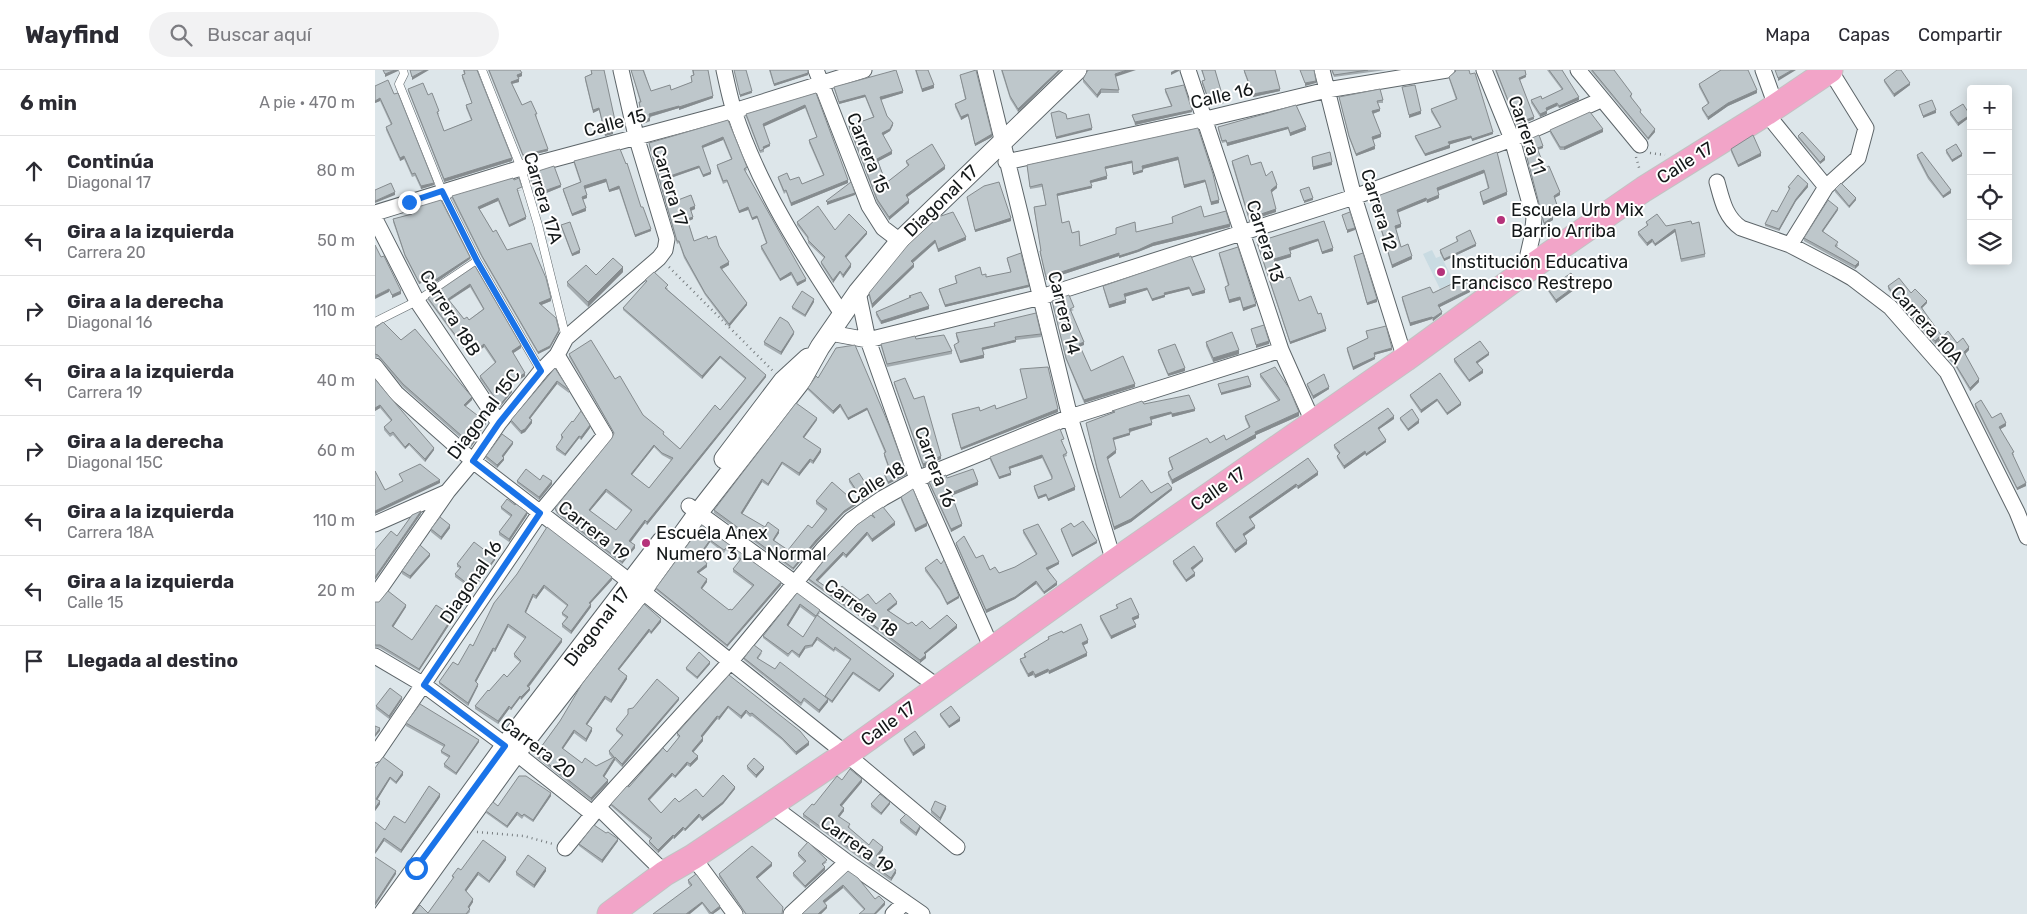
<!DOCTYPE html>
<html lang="es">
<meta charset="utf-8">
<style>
body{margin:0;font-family:Rubik,sans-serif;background:#f2f2f3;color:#2b2b33}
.controls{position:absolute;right:15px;top:15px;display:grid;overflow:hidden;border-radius:5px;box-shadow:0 2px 12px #0003}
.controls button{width:45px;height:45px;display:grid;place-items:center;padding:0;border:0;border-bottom:1px solid #e1e1e2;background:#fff;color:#2b2b33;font:25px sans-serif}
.stop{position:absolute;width:15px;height:15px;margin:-11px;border:4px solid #1a73e8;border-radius:50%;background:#fff}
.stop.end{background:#1a73e8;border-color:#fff;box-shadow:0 1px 5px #0008}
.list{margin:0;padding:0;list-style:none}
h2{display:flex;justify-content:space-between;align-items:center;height:65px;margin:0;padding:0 20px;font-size:21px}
h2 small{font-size:16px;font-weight:400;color:#7c7c81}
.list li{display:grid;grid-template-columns:32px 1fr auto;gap:15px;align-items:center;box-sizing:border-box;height:70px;padding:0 20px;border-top:1px solid #e1e1e2}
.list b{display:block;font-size:19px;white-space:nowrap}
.list p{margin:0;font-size:16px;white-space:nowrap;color:#7c7c81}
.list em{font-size:16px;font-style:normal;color:#7c7c81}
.icon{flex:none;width:28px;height:28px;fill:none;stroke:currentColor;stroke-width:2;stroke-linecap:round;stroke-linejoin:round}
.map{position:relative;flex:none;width:1652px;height:844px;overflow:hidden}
header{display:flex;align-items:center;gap:30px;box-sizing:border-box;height:70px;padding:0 25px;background:#fff;border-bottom:1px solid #e1e1e2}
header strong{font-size:24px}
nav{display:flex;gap:28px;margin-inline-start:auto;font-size:18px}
.search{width:350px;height:45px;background:#f2f2f3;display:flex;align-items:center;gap:12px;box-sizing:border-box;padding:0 18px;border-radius:28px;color:#7c7c81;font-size:19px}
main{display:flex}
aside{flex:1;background:#fff}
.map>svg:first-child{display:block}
.built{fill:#c9dbe2}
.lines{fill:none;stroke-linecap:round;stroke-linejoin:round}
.service-casing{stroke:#5d6569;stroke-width:9}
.minor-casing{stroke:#5d6569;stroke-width:17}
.tertiary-casing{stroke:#5d6569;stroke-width:21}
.trunk-casing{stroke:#c2c3c3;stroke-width:27}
.path{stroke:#787e81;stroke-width:2.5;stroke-dasharray:1 4;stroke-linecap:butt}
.service{stroke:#fff;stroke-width:8}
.minor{stroke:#fff;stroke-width:15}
.tertiary{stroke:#fff;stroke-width:19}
.trunk{stroke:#f2a4c8;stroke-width:25}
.wall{fill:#a3abaf;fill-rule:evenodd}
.shaded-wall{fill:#858b8e}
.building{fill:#bec7cb;stroke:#858b8e;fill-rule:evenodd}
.route{stroke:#1a73e8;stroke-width:6}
.poi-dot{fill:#b5327a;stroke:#fff;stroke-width:2}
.labels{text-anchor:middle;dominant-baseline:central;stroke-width:4;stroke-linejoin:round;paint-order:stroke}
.street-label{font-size:18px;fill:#141819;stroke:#fff}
.poi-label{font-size:18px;fill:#141819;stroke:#fff;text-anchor:start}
</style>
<header>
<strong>Wayfind</strong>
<div class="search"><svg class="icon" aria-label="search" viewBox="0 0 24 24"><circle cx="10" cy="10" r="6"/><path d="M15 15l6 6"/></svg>Buscar aquí</div>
<nav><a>Mapa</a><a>Capas</a><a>Compartir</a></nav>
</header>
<main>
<aside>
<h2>6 min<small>A pie · 470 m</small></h2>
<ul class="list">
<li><svg class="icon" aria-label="ahead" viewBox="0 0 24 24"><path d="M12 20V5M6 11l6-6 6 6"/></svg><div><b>Continúa</b><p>Diagonal 17</p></div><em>80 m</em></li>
<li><svg class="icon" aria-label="left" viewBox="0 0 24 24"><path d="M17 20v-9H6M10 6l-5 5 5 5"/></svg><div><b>Gira a la izquierda</b><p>Carrera 20</p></div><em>50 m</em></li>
<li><svg class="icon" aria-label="right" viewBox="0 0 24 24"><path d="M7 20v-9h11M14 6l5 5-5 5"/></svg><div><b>Gira a la derecha</b><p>Diagonal 16</p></div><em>110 m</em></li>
<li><svg class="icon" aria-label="left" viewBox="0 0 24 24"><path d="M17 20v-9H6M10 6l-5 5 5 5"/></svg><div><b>Gira a la izquierda</b><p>Carrera 19</p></div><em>40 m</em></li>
<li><svg class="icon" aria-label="right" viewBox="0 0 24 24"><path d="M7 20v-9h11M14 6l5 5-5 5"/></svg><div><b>Gira a la derecha</b><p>Diagonal 15C</p></div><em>60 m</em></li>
<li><svg class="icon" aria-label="left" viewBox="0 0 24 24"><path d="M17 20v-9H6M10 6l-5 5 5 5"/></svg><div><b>Gira a la izquierda</b><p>Carrera 18A</p></div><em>110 m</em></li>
<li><svg class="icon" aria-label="left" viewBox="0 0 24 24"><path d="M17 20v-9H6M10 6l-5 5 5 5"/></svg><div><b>Gira a la izquierda</b><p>Calle 15</p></div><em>20 m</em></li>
<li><svg class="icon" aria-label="arrive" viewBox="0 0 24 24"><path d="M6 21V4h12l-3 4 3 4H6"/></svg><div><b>Llegada al destino</b></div></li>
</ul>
</aside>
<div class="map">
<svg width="1652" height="844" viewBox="0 0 1652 844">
<rect width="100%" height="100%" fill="#dde6ea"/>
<path class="built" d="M1057,180L1061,188L1066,186L1079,212L1065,219L1048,184Z"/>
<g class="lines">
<g class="service-casing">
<path id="service" d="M28,0L29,4L24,14L67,121L102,191L166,301
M107,0L146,98L163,155L191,268
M0,252L42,231L102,191"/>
</g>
<g class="minor-casing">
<path id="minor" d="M349,0C352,14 355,28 359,41C383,115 425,180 467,244
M441,0L494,136L508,158L525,171
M610,0L695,347L739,492
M813,0L906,280L938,352
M947,0L979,127L1030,289
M1109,0L1137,69L1159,148L1157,167L1149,202
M1203,0L1265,75
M1388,0L1401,36
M1391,43L1451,117
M631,92L831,49L952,20L1072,0
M1342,112C1347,130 1350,147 1366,158L1415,175L1461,199L1477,208L1515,237L1572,302L1642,442L1652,467
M0,143L146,98L359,41L489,0
M0,149L42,231L124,353
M1415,175L1451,117L1483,88L1491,58L1455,0
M483,222L493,270L542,409L618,581
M455,263L493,270L666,227L979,127L1137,69L1226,30
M0,296L21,323L98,391L267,521L471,684L582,777
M314,436L563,617
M0,454L72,422
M0,526L73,421L98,391L124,353L166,301L182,285L191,268L284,188L290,180L292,169L261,66L246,0
M0,586L49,615L141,683L218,744L223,737L290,803
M0,685L165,443L230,365L182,285
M396,735L472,792L547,844
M223,737L355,592L448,479L476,450L508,428L542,409L695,347L906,280
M190,778L218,744
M318,787L360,844
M416,844L472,792
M518,844L530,832"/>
</g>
<g class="tertiary-casing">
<path id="tertiary" d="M349,389L408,311L433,288
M8,844L130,676L287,471
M25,844L141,683L267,521L323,443L426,311L445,277L483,222L525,171L702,0"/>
</g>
<g class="trunk-casing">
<path id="trunk" d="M235,844L290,803L318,787L471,684L739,492L1030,289L1149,202L1269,119L1391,43L1455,0"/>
</g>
<path class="path" d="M1275,83L1290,85
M1261,87L1265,101
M294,197L398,301
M102,762L149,766L178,774"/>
<use href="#service" class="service"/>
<use href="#minor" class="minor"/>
<use href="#tertiary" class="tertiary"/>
<use href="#trunk" class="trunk"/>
</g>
<path class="wall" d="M88,0H103L137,91L69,112L33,21V19L53,25L64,44L62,45L69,61L96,50L91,38V35L97,33L87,8V5L89,4Z
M113,0H145L147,6L143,8L144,12L137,14L147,35L162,46L161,47L173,81L148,87Z
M216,0H229L241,57L238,59V64L230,66L224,40L218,43L210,10V7L216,4Z
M256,0H270H269L276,21L296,20L317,12L316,6L318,5L317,0H333L338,28L304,40V38L275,47V51L268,54L264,35V32H265Z
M394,0H433V5L399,16Z
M540,0H553L559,18L547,22Z
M626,0H686L643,42L635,29Z
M826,0H840L849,33L835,36L827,14V11L830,10Z
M869,0L905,21L878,27L869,2Z
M956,0H1011L959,7Z
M1120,0H1150L1151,7L1145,10L1159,49L1142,56Z
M1172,0H1187L1204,30L1184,38L1182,36L1171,41L1172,44L1165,47L1156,33V30L1167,29L1187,20Z
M1215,0H1239L1257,26L1256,27L1266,43L1280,62L1273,70Z
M1080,1L1118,64L1097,71L1096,68L1075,74V78L1050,86L1040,68V66L1065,57L1056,42V39L1081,30L1074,9V7Z
M585,5L617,67L600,76L593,46L586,50L580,37V34L590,29Z
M741,7L744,23H726L722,28L708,12V9Z
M1509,10L1535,15L1519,27L1509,12Z
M1324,14L1382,23L1353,36L1333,50L1327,40V38L1333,34L1324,17Z
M0,16L59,115L46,119L40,106L37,107L29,89L25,91L11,60V57L16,55L5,31L0,33Z
M459,17L528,23L506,30L512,46L518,55L515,61L508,65L517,84L503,91L511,113L533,96L531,93V91L570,99L532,127L534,133L514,150L502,132L474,58V56L498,47L490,27L464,34L459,19Z
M790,19L817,42L760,55L757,45L796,36L790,22Z
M441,23L473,113L416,136L411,122L409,124L403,109V107L427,114L448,105L434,73V70L442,68L430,38L388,56L395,76L389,79V82L385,83L371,47V44Z
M964,27L1008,30V33H1003L1005,41L998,44L1006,67L998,70L1000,79L981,86L974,68Z
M921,35L931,60L915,66L913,59L852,76L851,72L847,73L843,59V57Z
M1575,42L1595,47L1583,56L1575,45Z
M353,50L372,100L370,101L431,211L422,216L416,205L405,211L386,179V176L391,173L382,148L377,150L373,140L364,143L352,112L348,114L342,98V95L356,89L348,70L328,78L336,104L328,107L324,98L296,108L303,130L320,139L316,141L318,149L313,151L319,171L333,169L344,176L354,195L347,199L372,235L354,257L330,225L309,188L304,173L302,174L274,76V73Z
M823,58L844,133L836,135L830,112L809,118L803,90L768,99V102L758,105L757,93L730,99L732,109L716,113L717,118L682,126L687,153L697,163L705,176L798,153L797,147H829L855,157L778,176L763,182L744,188V186L671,210L665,183V181H666L659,140V137L671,135L667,117L655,119L652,95Z
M1175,60L1228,62L1189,80H1185L1175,63Z
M1423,66L1450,90L1445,94L1423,68Z
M1148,72L1168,78L1163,80L1170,98L1185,125L1180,128L1183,140L1176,144L1178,150L1169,155Z
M245,79L266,137L276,161L260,167L244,119L234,122L231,112L210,119L212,128L207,129L211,141L197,146L188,121V119L205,112L199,94V91Z
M1356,79L1386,86L1363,97L1356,82Z
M1571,80L1587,86L1577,92L1571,83Z
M1122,82L1132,125L1108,135L1105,124V122L1113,119L1109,103L1063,121L1064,128L1052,133L1051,131L1022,142L1026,157L1021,159L1026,177L1037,189L1017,198L997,130V128Z
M1542,85L1576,123L1568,128L1553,109L1542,88Z
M857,91L876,95L891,106L902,118L896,122L901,142L874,151L857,94Z
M154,104L186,117L169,124L166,117L161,119L160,115L157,116Z
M1413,117H1433L1421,131L1404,161L1390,156V154L1402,142L1414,120Z
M1460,119L1481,130L1474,138L1460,122Z
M147,120L143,121L151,149L134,157L123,131L104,139L118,162L132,180L176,231L166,235L184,262L175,278L163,284L107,188L77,129V126Z
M592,127L636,151L600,162Z
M36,139L95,189L60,213L57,208L44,214L30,187L18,152V149L37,144Z
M1463,140L1448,161L1463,175L1462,177L1484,195L1480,199L1429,171V168Z
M563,147L591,170L563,182L560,173L538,193L539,197L497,238L494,227V223Z
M949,151L958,181L947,184L943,171L915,181L916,187L900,192L906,210L924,231L943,244L951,261L915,274L882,174V172Z
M422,152L460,160L492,164L471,187L476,197L468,208L465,203L458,213L446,194V192L449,188L433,173V169L422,155Z
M1271,152L1291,156L1317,154L1330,184V187L1306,192L1300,162L1280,176L1277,172L1272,176L1263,165V162L1272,156Z
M186,155L205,183L197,186L186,157Z
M1081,167L1101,176L1069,191L1065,183V180L1082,172Z
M844,183L881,236L868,241L865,230L854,233L850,219V217L853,216L844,185Z
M816,186L830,223L817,226L814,219L790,225V227L777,231L772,220L750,227L751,233L734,238L728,218V216Z
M979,186L1002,232L992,235Z
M632,188L654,217L570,237L564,221V219L581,213L580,206L607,205L611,207L636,203L632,190Z
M100,196L146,278L138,283L150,306L134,316L137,322L125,337L105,309V306L120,293L109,277L95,287L53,230V228ZM95,217L108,239L94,250L89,249L74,231Z
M248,202L213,237L192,216V212Z
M270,210L293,218L292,219L391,307L272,455L270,453L256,472L260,478L247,494L182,444L180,440V438L237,368L239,364L194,287V284L240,309L268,345L289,365L305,379L345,340L370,309L345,288L327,309L248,240V238L271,213ZM279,377L287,385L296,390L274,418L257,405ZM231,422L256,441L241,460L215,441Z
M1513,216L1536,223L1552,233L1547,238L1566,268L1560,274L1520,229L1513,219Z
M1203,217L1181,233L1173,221V219Z
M1095,222L1064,237L1067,244L1058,251L1057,249L1035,256L1027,230V227L1058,223Z
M534,226L554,239L506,254L501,245V242L534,228Z
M677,231L699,240L696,241L709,275L704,276L716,301L760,317L709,333L691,290Z
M439,232L430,247L417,239V237Z
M619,253L666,264V267L641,270V272L608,280L609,288L585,293L579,277V275L583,273L581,266V263L620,256Z
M0,258L26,270L97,330L90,336L111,354L104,364V366L96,377L28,317L3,287H0Z
M991,261L1017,280L999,285L1000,289L978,300L972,281V278L993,268Z
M419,264L406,285L389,275V272Z
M541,269L577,281V284L512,297L506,277V274Z
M831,272L864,284L838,292L831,276Z
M1563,272L1582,273L1594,280L1590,284L1604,312L1595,321L1579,294L1573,289L1563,274Z
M461,278L531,405L513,414L509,405V403L514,400L509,386V383H510L492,340L473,350L465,337L458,344L433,320V318L443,308Z
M783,280L810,301L793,306L783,282Z
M1114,285L1103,293L1108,303L1094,312L1079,292V289Z
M180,298L194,320V323L182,314L155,349L157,353L150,362L146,364L136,353V350Z
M645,299L683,342L586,380L577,347V344L621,339L652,328Z
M885,304L924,346L881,365V368L797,414L793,405V402L797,399L794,391V388L835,373L851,370L874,358L870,349V346L903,331L885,307Z
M0,309L14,326L59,380L50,392L34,375L30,379L18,365L15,367L9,360V357L16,351L5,338L0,341Z
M519,312L566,389L548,397L519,314Z
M932,314L954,319L938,329L932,316Z
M1035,325L1086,333V335L1072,345L1062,331L1046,343L1035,327Z
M769,334L820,341L797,347L796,344L776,350L777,355L755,362V365L739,370L741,383L733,389L745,428L776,423L797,420L756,452L739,460L722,401L711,353L737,343V341Z
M1600,334L1617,348L1631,356L1625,359L1639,385H1638L1651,416L1642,420L1600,337Z
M1025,348L1044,353L1033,361L1025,350Z
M1019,349L1004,359L1011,372L991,386L990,384L969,399L962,388V386L964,384L959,378V375Z
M442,350L429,368L446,382L438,394L435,392L424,406L407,394L393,416L387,412L367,444L390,457L404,463L399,470L413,480L437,458L450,441L441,434V431L481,435L469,443L441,473L418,500L339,443V440Z
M215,358L206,370L204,368L190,386L181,380V377L187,369L186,368V365Z
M689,371L687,372L692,386L689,387L700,420L673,431L671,426L663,429L659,419V416L677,409L667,388L634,399L636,405L624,409L615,390V387Z
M138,374L128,387L129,390L122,398L111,389V386Z
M933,388L943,405L923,419L921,417L875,449L880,458L869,466L872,474L860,483L841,456V453Z
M572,408L603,415L577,425L587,456L576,462L554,414V412Z
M474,409L496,425L487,431L474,412Z
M165,410L177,414L164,430L142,413V411Z
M526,427L552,456L540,462L526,430Z
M126,437L152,445L134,472L124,465V462L136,447L126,439Z
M497,444L520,455L497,472L492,465L471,488L468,485L443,511L461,524L501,534H522L514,541L533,554L555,559L582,558L550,584L551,588L545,593L472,537L471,538L434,511V509L497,446Z
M327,455L406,515L352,577L281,520V518ZM335,472L349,483L351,480L365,491L358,499V502L377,516L357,540H354L327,519L332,512L324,503L332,497L326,485Z
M699,457L722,473L697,487L686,461V459Z
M75,458L66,470L56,462V459Z
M648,460L684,494L673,500L682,515L669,524L661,514L640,529L611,543L581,475V473L615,500L624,503L640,497L661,485L648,463Z
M55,486L35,509L27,504V501Z
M120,490L98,520L80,507V504L85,498L82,497V494Z
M798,491H828L818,500L820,506L811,512L798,494Z
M550,498L584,528L572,535L565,521L550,501Z
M142,504L237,510L215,534L216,537L196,564L187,557V554L191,548L187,545V543L192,536L169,518L161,529L158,527L150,543L187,572L154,617L155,620L146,630L145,628L136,640L134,639L123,654L100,639V636L114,621L132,607L145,592L139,587V584L150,569L133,557L120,582L118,581L101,612L103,616L93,636L64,614V612L83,595L98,576Z
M422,523L445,543L443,545L519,606L504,622L478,604L457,633L453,630V632L444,643L429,631L426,636L369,590V588L387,583L383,589L400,599L450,627V626L475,590L460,580L459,582L442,570L437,577L430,579L424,588L417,582L413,587L388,568V566ZM425,537L440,548L428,567L413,556Z
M0,532L31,537L18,557L37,570L78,549L44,601L5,578L0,577Z
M269,534L286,552L276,564L274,562L244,600L252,609L236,633L230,629L212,655L217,661L211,672L199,663L188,679L207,693L221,696L237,688L234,684V681L247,666L241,661V659L304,630L247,697L240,690L229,707L233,713L216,731L161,687V684Z
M741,535L764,548L758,550L761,557L736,569L725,549V546L742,539Z
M688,563L713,573L709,575L712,586L674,604L673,602L660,608L658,605L653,607L645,592V589L649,587V584L673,570V567Z
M335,594L322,609L311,600V598Z
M354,605L434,675L421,685L407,670L377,646L375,647L371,643L366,649L353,638L344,650L342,649L327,667L328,671L318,682L323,689L315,697L312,695L300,708L297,706L275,730L286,743L304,732L360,719L348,734L327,751L324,747L310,761L308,760L299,769L298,768L283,783L274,774V771L275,769L236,736V734L292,682L304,667L302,666V663Z
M27,629L14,649L1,639V636Z
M565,644L585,651L574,658L565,646Z
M31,653L104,672L81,705L69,697V694L74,688L66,683V681L69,677L31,656Z
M529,669L550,678L538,686L529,671Z
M372,696L389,699L381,708L372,699Z
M0,698L28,705L21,714L15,709L2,730L5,734L0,741Z
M467,710L487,712L467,736L469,741L464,747L475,757L474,758L494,775L508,780L503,787L521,803L516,811L428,747V744Z
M176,726L158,752L149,746L147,749L142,745L132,758L111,743V741L123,736Z
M65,727L26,783L9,771L0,784L10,760L30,753Z
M496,734H515L506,745L496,737Z
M571,739L565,751L556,743V740Z
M525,750L545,759L541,766L525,753Z
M243,771L227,793L204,776V774Z
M423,783L452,792L448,795L450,800L430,818L418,806V803L429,792L423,786Z
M131,790L114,813L103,805L91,821L98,832L94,838L95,842L93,844H38L53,843L78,809L77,806L86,800Z
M397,796L382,808L407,844H370L344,807V804Z
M171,801L159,818L141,805V802Z
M473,801L500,829L510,835L489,840L468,818L450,833L452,838L446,844H427Z
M313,810L345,839L338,844H334L313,813Z"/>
<path class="shaded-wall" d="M20,0H23V1L10,7V4Z
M50,0H54L37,10V7Z
M684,0H686L643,42V39Z
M752,0H761L740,7V4Z
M800,0H804V1L796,5V2Z
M1417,0H1421L1403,11V8Z
M147,3V6L142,8V5Z
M433,3V5L399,16V14Z
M1151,5V7L1144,10V8Z
M144,9V12L136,14V12Z
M941,11V13L930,16V13Z
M1535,13V15L1519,27V24Z
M559,15V18L547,22V19Z
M726,19V23L722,28V25Z
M905,19V21L878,27V24Z
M1382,20V23L1353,36L1333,50V47L1353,33Z
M377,21V23L365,27V25Z
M528,21V23L505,30V27Z
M490,25V27L464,34V32Z
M338,26V28L304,40V37Z
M1204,27V30L1184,38V36Z
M5,28V31L0,33V31Z
M849,31V33L835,36V34Z
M1182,33V36L1171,41V38Z
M430,35V38L388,57V54Z
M304,36V38L274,47V44Z
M224,38V40L218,43V40Z
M1005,39V41L997,44V41Z
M817,40V42L760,55V52Z
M1561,40V43L1548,48V46Z
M1046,41V44L1034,48V45Z
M1172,41V44L1165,47V44Z
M593,44V46L586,50V47Z
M1595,45V47L1583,56V53Z
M1159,47V49L1142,56V53Z
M275,48V51L268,54V51Z
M518,53V55L515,61L507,66V63Z
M241,55V57L237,59V57Z
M913,57V59L852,76V73Z
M931,57V60L915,66V63Z
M717,58V60L681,69V67Z
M1228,59V62L1189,80V77Z
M1280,59V62L1273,70V68Z
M238,61V64L230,66V63Z
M1118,62V64L1097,71V69Z
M617,64V67L600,76V74Z
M1006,64V67L997,70V67Z
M1096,66V68L1073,75V72Z
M348,67V70L327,78V76Z
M395,74V76L388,79V77Z
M1075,75V78L1050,86V84Z
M1000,76V79L981,86V84Z
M1168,76V78L1162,80V78Z
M173,79V81L148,87V85Z
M517,81V84L502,92V89Z
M1386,83V86L1363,97V95Z
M1587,84V86L1577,92V90Z
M29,86V89L25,91V88Z
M803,87V90L767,99V96Z
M1450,87V90L1445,94V92Z
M137,88V91L69,112V109Z
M757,91V93L730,99V97Z
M957,92V95L938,100V97Z
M324,96V98L295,108V106Z
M570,96V99L531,128V125Z
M768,100V102L758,105V103Z
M1109,100V103L1062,121V118Z
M336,102V104L328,107V105Z
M732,106V109L715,113V111Z
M231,109V112L209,119V116Z
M473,110V113L416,136V133Z
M830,110V112L809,118V115Z
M59,113V115L46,119V116Z
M166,114V117L161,119V116Z
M1433,114V117L1421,131L1404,161V159L1421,129Z
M186,115V117L169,124V121Z
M902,115V118L896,123V120Z
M244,116V119L234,122V120Z
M717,116V118L682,126V124Z
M1576,120V123L1568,128V126Z
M20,122V125L0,133V131Z
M1132,122V125L1108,135V132Z
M1185,122V125L1179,128V126Z
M480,123V125L452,135V132Z
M212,125V128L207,130V127Z
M1064,125V128L1052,133V130Z
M123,128V131L103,140V137Z
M938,128V130L929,133V131Z
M1051,128V131L1022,143V140Z
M1481,128V130L1474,138V136Z
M534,130V133L514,150V147Z
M844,130V133L836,135V132Z
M320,136V139L315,141V138Z
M373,137V140L364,143V141Z
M211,138V141L197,146V144Z
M1183,138V140L1176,144V142Z
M1463,138V140L1447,163V161Z
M901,139V142L874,151V148Z
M382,146V148L377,150V148Z
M151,147V149L134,157V155Z
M318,147V149L312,152V149Z
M1178,147V150L1169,155V153Z
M636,148V151L600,162V160Z
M855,154V157L778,176L763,182L744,188V186L778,173Z
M1026,154V157L1020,159V156Z
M980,158V160L972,163V160Z
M276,159V161L260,167V165Z
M1300,159V162L1280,176V174Z
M492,162V164L470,189V186Z
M591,167V170L563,182V179Z
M943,169V171L914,181V178Z
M1277,169V172L1272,176V173Z
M560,170V173L536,194V191Z
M1101,174V176L1069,191V189Z
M958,178V181L947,184V182Z
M205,180V183L197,186V184Z
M744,183V186L671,210V207Z
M916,184V187L899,192V189Z
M1037,186V189L1017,198V195Z
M95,187V189L60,213V210Z
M354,192V195L345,200V197Z
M1484,192V195L1480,199V196Z
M476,194V197L468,208V205Z
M539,194V197L497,238V234Z
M248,197V202L213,237V232Z
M465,201V203L458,213V210Z
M416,202V205L405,211V209Z
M57,205V208L44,214V212Z
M431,209V211L422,216V213Z
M95,214V217L73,231V229Z
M1203,214V217L1181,233V230Z
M654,215V217L570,237V235Z
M814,217V219L790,225V227L777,231V229L789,223Z
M772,218V220L749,227V224Z
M14,219V222L0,229V226Z
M1095,219V222L1063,238V235Z
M830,220V223L817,226V224Z
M26,221V224L17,228V225Z
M865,227V230L854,233V230Z
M176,228V231L164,236V233Z
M439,229V232L430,247V245Z
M1002,229V232L992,235V233Z
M751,230V233L734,238V235Z
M1552,231V233L1546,239V237Z
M372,233V235L354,257V254Z
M881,234V236L868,241V238Z
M554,236V239L506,254V251Z
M1067,242V244L1058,251V248Z
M1057,247V249L1035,256V253Z
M951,259V261L915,274V272Z
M184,260V262L175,278L163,284V282Z
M419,262V264L406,285V282Z
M1566,265V268L1560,274V271Z
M641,270V272L607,280V278Z
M894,271V274L881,278V275Z
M709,272V275L704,277V274Z
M109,274V277L95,287V285Z
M146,275V278L137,284V281Z
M1594,277V280L1589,285V282Z
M1017,278V280L999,285V283Z
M864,280V284L838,292V288Z
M1114,283V285L1101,294V292Z
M609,285V288L585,293V291Z
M345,286V288L327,309V306Z
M1000,287V289L978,300V297Z
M810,298V301L793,306V304Z
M1108,300V303L1094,312V310Z
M150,303V306L133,317V314Z
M391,305V307L272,455V452Z
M1604,309V312L1595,321V318Z
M182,311V314L154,350V348Z
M760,314V317L709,333V330Z
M876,315V317L846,325V323Z
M954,317V319L938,329V326Z
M137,320V322L125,337V335Z
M97,327V330L89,338V335Z
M1062,329V331L1046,343V340Z
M1086,333V335L1072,345V343Z
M465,334V337L458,344V341Z
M5,335V338L0,341V338Z
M492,338V340L473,350V348Z
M683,339V342L586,380V378Z
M820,339V341L797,347V344Z
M796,342V344L775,350V347Z
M924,342V346L881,365V368L797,414V410L880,362Z
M1019,346V349L1003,360V358Z
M442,348V350L428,369V367Z
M157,350V353L150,362L146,364V361Z
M1044,350V353L1033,361V359Z
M111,352V354L102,365V363Z
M777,353V355L754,362V359Z
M1631,353V356L1624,360V357Z
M215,355V358L206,370V367Z
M755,363V365L738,370V368Z
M104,364V366L96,377V374Z
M204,366V368L190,386V384Z
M1011,370V372L991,386V384Z
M138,372V374L127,389V386Z
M34,373V375L30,379V377Z
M279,375V377L256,406V404Z
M59,378V380L50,392V389Z
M446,379V382L438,394V391Z
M741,380V383L732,390V387Z
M990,381V384L969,399V396Z
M667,385V388L634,399V397Z
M566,386V389L548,397V394Z
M129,388V390L122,398V395Z
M435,389V392L424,406V403Z
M407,392V394L393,416V414Z
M531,402V405L513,414V412Z
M943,402V405L923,419V416Z
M636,403V405L624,409V407Z
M387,409V412L366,446V443Z
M65,410V413L0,444V441Z
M177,411V414L164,430V427Z
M603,412V415L576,426V423Z
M1651,413V416L1642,420V418Z
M921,414V417L874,450V447Z
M700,417V420L673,431V429Z
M797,418V420L756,452L739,460V457Z
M231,419V422L214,442V440Z
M496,422V425L487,431V429Z
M671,424V426L663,429V427Z
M481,433V435L469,443L441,473L418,500V498L441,470L469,441Z
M46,441V444L0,510V507Z
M152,442V445L134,472V469Z
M270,450V453L254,474V471Z
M520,452V455L497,472V469Z
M552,453V456L540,462V459Z
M587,454V456L576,462V459Z
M75,455V458L66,470V467Z
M880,456V458L868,467V464Z
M404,460V463L398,472V470Z
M492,462V465L471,488V485Z
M335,470V472L325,487V484Z
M722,471V473L697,487V485Z
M872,471V474L860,483V480Z
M260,475V478L247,494V492Z
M468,482V485L441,513V510Z
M55,484V486L35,509V506Z
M120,488V490L98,520V518Z
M828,489V491L816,501V498Z
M684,492V494L671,501V498Z
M332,494V497L322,504V502Z
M820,503V506L811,512V510Z
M237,507V510L214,535V533Z
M332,509V512L326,520V518Z
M661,511V514L640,529L611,543V540Z
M406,512V515L352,577V575Z
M682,512V515L669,524V522Z
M169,515V518L161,529V526Z
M158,524V527L150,545V542Z
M584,526V528L572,535V533Z
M522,532V534L512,542V540Z
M216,534V537L196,564V561Z
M425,534V537L412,558V555Z
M31,535V537L17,559V556Z
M764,545V548L757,551V548Z
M78,546V549L44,601V599Z
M286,549V552L276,564V562Z
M133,554V557L120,582V579Z
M582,555V558L549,585V583Z
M761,555V557L736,569V566Z
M274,559V562L243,601V599Z
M442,567V570L437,577V575Z
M187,569V572L152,619V616Z
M713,570V573L707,576V573Z
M430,576V579L424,588V585Z
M118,578V581L100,614V611Z
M712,583V586L674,604V601Z
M551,585V588L545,593V590Z
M335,592V594L322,609V607Z
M673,599V602L660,608V605Z
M658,601V605L653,607V604Z
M478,602V604L457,633V631Z
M519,604V606L504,622V620Z
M252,606V609L236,633V630Z
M103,614V616L93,636V633Z
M155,618V620L146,630V627Z
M145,626V628L136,640V638Z
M230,626V629L211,656V654Z
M27,627V629L14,649V646Z
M304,628V630L247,697V694Z
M453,629V632L444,643V640Z
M134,636V639L123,654V651Z
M353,636V638L344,650V647Z
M371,640V643L366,649V646Z
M342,646V649L326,669V666Z
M585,648V651L574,658V656Z
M5,658V661L0,667V665Z
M217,658V661L211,672V669Z
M199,660V663L187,680V678Z
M328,668V671L317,684V681Z
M104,670V672L81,705V703Z
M434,672V675L421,685V682Z
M550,675V678L538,686V683Z
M323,686V689L315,697V694Z
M240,687V690L228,709V706Z
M312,692V695L300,708V706Z
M389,697V699L381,708V705Z
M28,702V705L21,714V712Z
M297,703V706L273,731V729Z
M15,707V709L1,732V729Z
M487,709V712L465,738V735Z
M233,710V713L216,731V728Z
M360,717V719L348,734L327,751V748Z
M176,723V726L158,752V750Z
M65,724V727L26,783V780Z
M5,731V734L0,741V738Z
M515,732V734L506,745V743Z
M571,736V739L565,751V748Z
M469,738V741L463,749V746Z
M142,742V745L132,758V756Z
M324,744V747L310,761V759Z
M545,756V759L541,766V763Z
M308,757V760L299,769V766Z
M298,765V768L283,783V780Z
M9,768V771L0,784V782Z
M243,769V771L227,793V790Z
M508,777V780L501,789V786Z
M131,787V790L114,813V811Z
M397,793V796L381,810V807Z
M450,797V800L430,818V816Z
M171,798V801L159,818V815Z
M521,800V803L516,811V808Z
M21,801V804L0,836V833Z
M103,802V805L90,823V820Z
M468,815V818L448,834V831Z
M98,829V832L93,840V837Z
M327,832V834L315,844H311Z
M510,832V835L501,844H499Z
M345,836V839L338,844H336Z
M452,836V838L446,844H443Z"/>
<path class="building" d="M8,0H20L10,4Z
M35,0H50L37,7Z
M89,0H102L137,88L69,109L33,19L48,13L53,25L57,23L64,41L62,42L69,61L97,50L91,35L97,33L87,5L90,4Z
M114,0H145L147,3L142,5L144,9L136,12L147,35L156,31L162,44H160L173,79L148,85Z
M216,0H229L241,55L237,57L238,61L230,63L224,38L218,40L210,7L217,4Z
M256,0H268L276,21L295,15L296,20L317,12L316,6L319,5L318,0H333L338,26L304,37V36L274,44L275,48L268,51L264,32H266Z
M359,0H371L377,21L365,25Z
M395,0H433V3L399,14Z
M521,0L528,21L505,27L512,46L518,53L515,59L507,63L517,81L502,89L511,113L534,95L531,91L557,74L570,96L531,125L534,130L514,147L502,129L474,56L499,47L490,25L464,32L459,17Z
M541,0H553L559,15L547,19Z
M601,0L617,64L600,74L593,44L586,47L580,34L591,29L585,5Z
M627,0H684L643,39L635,26Z
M713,0H752L740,4L744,20L726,19L722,25L708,9Z
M827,0H840L849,31L835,34L827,11L830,10Z
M869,0H900L905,19L878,24Z
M925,0H939L941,11L930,13Z
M957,0H993L959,5Z
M1080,0H1094L1095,4L1100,3L1118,62L1097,69L1096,66L1073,72L1075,75L1050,84L1040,66L1066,57L1056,39L1082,29L1074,7L1081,1Z
M1121,0H1150L1151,5L1144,8L1159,47L1142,53Z
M1174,0H1187L1204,27L1184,36L1182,33L1171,38L1172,41L1165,44L1156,30L1166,26L1167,29L1188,19Z
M1217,0H1239L1257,24L1255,26L1266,40L1265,42L1280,59L1273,68Z
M1346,0H1373L1382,20L1353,33L1333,47L1327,38L1334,33L1324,14Z
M1400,0H1417L1403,8Z
M1522,0H1526L1535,13L1519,24L1509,10Z
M13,10L19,24L23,23L59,113L46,116L40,103L37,104L29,86L25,88L11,57L17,54L5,28L0,31V16Z
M809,15L817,40L760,52L757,45L797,36L790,19Z
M1040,15L1046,41L1034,45L1027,17Z
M1005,19L1008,30L1002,31L1005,39L997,41L1006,64L997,67L1000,76L981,84L974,66L964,27Z
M441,23L473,110L416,133L411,120L409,121L403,107L412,103L415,110L424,107L427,114L449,105L434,70L442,67L430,35L388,54L395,74L388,77L389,79L385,81L371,44Z
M1557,30L1561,40L1548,46L1544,35Z
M1588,34L1595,45L1583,53L1575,42Z
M921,35L931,57L915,63L913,57L852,73L851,70L847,71L843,57Z
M684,41L691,44L692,49L714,44L717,58L681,67L676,43Z
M1215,42L1228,59L1189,77H1185L1175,60Z
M353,50L372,97L369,99L431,209L422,213L416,202L405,209L386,176L392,173L382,146L377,148L373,137L364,141L352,110L348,111L342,95L357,89L348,67L327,76L336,102L328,105L324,96L295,106L303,130L316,125L320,136L315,138L318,147L312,149L319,171L332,166L333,169L341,166L344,176L354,192L345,197L372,233L354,254L330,223L309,185L304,171H302L274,73Z
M823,58L838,104L844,130L836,132L830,110L809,115L803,87L767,96L768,100L758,103L757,91L730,97L732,106L715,111L717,116L682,124L687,153L694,151L697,163L704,161L705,176L741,164V158L760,152L761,162L798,153L797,147L826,136L829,147L851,141L855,154L778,173L763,180L744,186V183L671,207L665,181H666L659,137L671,135L667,114L655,117L652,95Z
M1427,62L1450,87L1445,92L1423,66Z
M1164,65L1168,76L1162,78L1170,98L1174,96L1185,122L1179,126L1183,138L1176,142L1178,147L1169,153L1148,72Z
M1378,65L1386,83L1363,95L1356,79Z
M1581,74L1587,84L1577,90L1571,80Z
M245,79L251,94L252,93L266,137H268L276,159L260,165L244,116L234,120L231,109L209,116L212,125L207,127L211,138L197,144L188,119L206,112L199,91Z
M955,82L957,92L938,97L937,87Z
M1122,82L1132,122L1108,132L1105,122L1114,118L1109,100L1062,118L1064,125L1052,130L1051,128L1022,140L1026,154L1020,156L1026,177L1033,174L1037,186L1017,195L997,128Z
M1547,82L1576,120L1568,126L1553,106L1542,85Z
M873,85L876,95L886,92L891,106L897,101L902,115L896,120L901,139L874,148L857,91Z
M179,96L186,115L169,121L166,114L161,116L160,112L157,113L154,104Z
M1423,105L1433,114L1421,129L1404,159L1390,154L1397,140L1402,142L1415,118L1413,117Z
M138,108L139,110L144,108L147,117L142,119L151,147L134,155L123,128L103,137L118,162L121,160L132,180L156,173L171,208L176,228L164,233L181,248L184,260L175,276L163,282L107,186L77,126Z
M476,112L480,123L452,132L451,131Z
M624,112L636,148L600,160L592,127L609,116Z
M16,113L20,122L0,131V120Z
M1466,113L1481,128L1474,136L1460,119Z
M934,117L938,128L929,131L925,120Z
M66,130L95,187L60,210L57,205L44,212L30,185L18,149L37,144L36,139Z
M1453,130L1463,138L1447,161L1463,172L1460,176L1484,192L1480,196L1429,168Z
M443,136L460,160L474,144L492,162L470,186L476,194L468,205L465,201L458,210L446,192L450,187L433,170V167L422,152Z
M578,142L591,167L563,179L560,170L536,191L539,194L497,234L494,223L533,175L563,147Z
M975,142L980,158L972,160L967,145Z
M1282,144L1291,156L1316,151L1317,154L1324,152L1330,184L1306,189L1300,159L1280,174L1277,169L1272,173L1263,162L1273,155L1271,152Z
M949,151L958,178L947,182L943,169L914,178L916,184L899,189L906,210L915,207L924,231L936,226L943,244L946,243L951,259L915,272L882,172Z
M195,152L205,180L197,184L186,155Z
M1095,160L1101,174L1069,189L1065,180L1083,171L1081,167Z
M0,175L6,187L9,186L26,221L17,225L14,219L0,226Z
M863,177L881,234L868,238L865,227L854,230L850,217L854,215L844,183Z
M646,183L654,215L570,235L564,219L582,213L580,206L605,197L607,205L611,204V207L636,202L632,188Z
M988,183L1002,229L992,233L979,186Z
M816,186L830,220L817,224L814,217L789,223L790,225L777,229L772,218L749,224L751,230L734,235L728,216Z
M238,188L248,197L213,232L192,212L211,195L221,205Z
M100,196L146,275L137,281L150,303L133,314L137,320L125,335L105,306L121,292L109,274L95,285L53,228ZM95,214L109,239L94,250L92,247L89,249L73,229Z
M279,202L293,215L290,218L391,305L272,452L270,450L254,471L260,475L247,492L182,442L180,438L237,368L239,363L194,284L216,270L240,309L245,306L268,345L289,362L288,364L305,379L340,335L345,340L371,308L345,286L327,306L248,238L272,211L270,210ZM279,375L287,383L298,388L274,418L256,404ZM231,419L257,440L241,460L214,440Z
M1196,203L1203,214L1181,230L1173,219Z
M1089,208L1095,219L1063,235L1067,242L1058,248L1057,247L1035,253L1027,227L1055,217L1058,223Z
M1524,208L1536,223L1540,219L1552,231L1546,237L1566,265L1560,271L1520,227L1513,216Z
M427,221L439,229L430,245L417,237Z
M546,222L554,236L506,251L501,242L536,227L534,226Z
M694,225L699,237L695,239L709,272L704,274L716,301L748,286L760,314L709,330L691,288L677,231Z
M661,243L666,264L640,267L641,270L607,278L609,285L585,291L579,275L584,272L581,263L620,256L619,253Z
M405,247L413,252L419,262L406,282L389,272Z
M8,252L26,270L40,259L97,327L89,335L111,352L102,363L104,364L96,374L28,314L3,285L0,284V258Z
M889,255L894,271L881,275L876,259Z
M1011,256L1017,278L999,283L1000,287L978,297L972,278L993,268L991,261Z
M1573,261L1582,273L1588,268L1594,277L1589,282L1604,309L1595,318L1579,292L1573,286L1563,272Z
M857,262L864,280L838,288L831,272Z
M569,265L577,281L512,294L506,274L540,266L541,269Z
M1105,271L1114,283L1101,292L1108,300L1094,310L1079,289Z
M800,274L810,298L793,304L783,280Z
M480,275L514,355L531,402L513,412L509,403L515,400L509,383L511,382L492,338L473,348L465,334L458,341L433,318L441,306L443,308L461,278Z
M673,297L683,339L586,378L577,344L604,337L605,341L620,335L621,339L652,328L645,299Z
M900,297L914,318L924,342L880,362L881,364L797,410L793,402L798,399L794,388L832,368L835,373L849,365L851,370L875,357L870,346L905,330L885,304Z
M180,298L194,320L182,311L154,348L157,350L150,359L146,361L136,350Z
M1065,303L1086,333L1072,343L1062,329L1046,340L1035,325Z
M949,304L954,317L938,326L932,314Z
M873,306L876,315L846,323L843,314Z
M530,308L539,329L549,326L566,386L548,394L519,312Z
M0,309L14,326L59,378L50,389L34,373L30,377L18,362L15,364L9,357L17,350L5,335L0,338Z
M814,325L820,339L797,344L796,342L775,347L777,353L754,359L755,363L738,368L741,380L732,387L745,428L767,410L776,423L793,413L797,418L756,449L739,457L722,398L711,353L740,342L737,341L767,331L769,334Z
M1606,330L1617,348L1626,343L1631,353L1624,357L1639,382L1637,383L1651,413L1642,418L1600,334Z
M421,333L442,348L428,367L446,379L438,391L435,389L424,403L407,392L393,414L387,409L366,443L390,457L393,452L404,460L398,470L413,480L433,455L437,458L452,439L441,431L457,412L481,433L469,441L441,470L418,498L339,440Z
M1013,338L1019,346L1003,358L1011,370L991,384L990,381L969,396L962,386L965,383L959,375Z
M1037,339L1044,350L1033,359L1025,348Z
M206,341L215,355L206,367L204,366L190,384L181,377L188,367L186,365L197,351L198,352Z
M685,359L689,369L686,370L692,383L688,385L700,417L673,429L671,424L663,427L659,416L677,409V406L667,385L634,397L636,403L624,407L615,387Z
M127,364L138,372L127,386L129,388L122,395L111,386Z
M933,388L943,402L923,416L921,414L874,447L880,456L868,464L872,471L860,480L841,453Z
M45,394L65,410L0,441V401L10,420L28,411L24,404Z
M151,399L165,410L168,405L177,411L164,427L142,411Z
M598,399L603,412L576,423L587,454L576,459L554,412L571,405L572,408Z
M484,403L496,422L487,429L474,409Z
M538,419L552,453L540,459L526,427Z
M132,429L140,435L141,434L152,442L134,469L124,462L137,445L126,437Z
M508,437L520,452L497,469L492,462L471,485L468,482L441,510L461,524L467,516L485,530L493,524L501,534L515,523L522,532L512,540L533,554L537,552L541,556L547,551L555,559L572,545L582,555L549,583L551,585L545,590L472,535L471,536L434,509L455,483L482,455L496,445L500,448L497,444Z
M46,441L0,507V480L16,461L22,466L37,445Z
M65,447L75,455L66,467L56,459Z
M708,451L722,471L697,485L686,459L696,453L699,457Z
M663,454L684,492L671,498L682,512L669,522L661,511L640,527L611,540L581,473L589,466L601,488L608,485L615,500L620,497L624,503L640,497L662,484L648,460Z
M327,455L406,512L352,575L281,518ZM335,470L349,480L351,478L366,489L358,499L379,515L357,540L355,539L354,540L326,518L332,509L322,502L332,494L325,484Z
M172,457L237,507L214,533L216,534L196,561L187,554L193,547L187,543L193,535L169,515L161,526L158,524L150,542L187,569L152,616L155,618L146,627L145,626L136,638L134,636L123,651L100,636L113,620L114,621L129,604L132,607L146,591L139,584L151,567L133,554L120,579L118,578L100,611L103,614L93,633L64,612L78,592L83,595L95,574L98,576L119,533L142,504Z
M99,472L120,488L98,518L80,504L86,497L82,494Z
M45,475L55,484L35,506L27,501Z
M819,476L828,489L816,498L820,503L811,510L798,491Z
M562,489L566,494L569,490L584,526L572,533L565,519L550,498Z
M13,521L31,535L17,556L37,570L61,535L78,546L44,599L5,575H0V532H4Z
M422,523L445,540L441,546L425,534L412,555L428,567L442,545L519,604L504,620L478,602L457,631L450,626L476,589L460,577L459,580L442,567L437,575L430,576L424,585L417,580L413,584L388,566Z
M756,528L764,545L757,548L761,555L736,566L725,546L743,538L741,535Z
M269,534L286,549L276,562L274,559L243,599L252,606L236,630L230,626L211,654L217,658L211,669L199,660L187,678L207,693L210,688L221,696L239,687L234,681L248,665L241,659L253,644V639L258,638L282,609L304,628L247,694L240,687L228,706L233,710L216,728L161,684L185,651L207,614Z
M706,554L713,570L707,573L712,583L674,601L673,599L660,605L658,601L653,604L645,589L651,587L649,584L674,569L673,567L687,561L688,563Z
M379,575L387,581L382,588L400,599L405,592L453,629L444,640L429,628L426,633L369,588Z
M324,582L335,592L322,607L311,598Z
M354,605L425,661L434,672L421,682L407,668L377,643L375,644L371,640L366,646L353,636L344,647L342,646L326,666L328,668L317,681L323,686L315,694L312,692L300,706L297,703L273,729L286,743L300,728L304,732L321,719L328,727L348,705L360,717L348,732L327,748L324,744L310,759L308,757L299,766L298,765L283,780L274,771L277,768L236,734L252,716L254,717L288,678L292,682L305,666L302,663Z
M15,618L27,627L14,646L1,636Z
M45,634L104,670L81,703L69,694L75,686L66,681L70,675L31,653Z
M576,636L585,648L574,656L565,644Z
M0,656L5,658L0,665Z
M540,661L550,675L538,683L529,669Z
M8,687L28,702L21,712L15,707L1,729L5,731L0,738V698Z
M379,688L389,697L381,705L372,696Z
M475,699L487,709L465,735L469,738L463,746L475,754L473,757L494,775L498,769L508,777L501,786L521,800L516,808L428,744L437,734L439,735L462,706L467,710Z
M144,706H151L176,723L158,750L149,744L147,746L142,742L132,756L111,741L118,732L123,736Z
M54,716L65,724L26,780L9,768L0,782V752L10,760L19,746L30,753Z
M505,724L515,732L506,743L496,734Z
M560,731L571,736L565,748L556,740Z
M531,744L545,756L541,763L525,750Z
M219,755L231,763L233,762L243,769L227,790L204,774Z
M108,770L131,787L114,811L103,802L90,820L98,829L93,837L95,839L91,844H38L45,835L53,843L79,807L77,806L83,798L86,800Z
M433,772L452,790L447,794L450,797L430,816L418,803L431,791L423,783Z
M377,776L397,793L381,807L408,837L407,844H371L344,804Z
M153,785L171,798L159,815L141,802Z
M0,787L21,801L0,833Z
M473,801L483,808L500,829L504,826L510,832L499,844H484L490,839L468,815L448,831L452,836L443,844H427Z
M321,804L345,836L336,843L327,832L311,844H278L317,815L313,810Z"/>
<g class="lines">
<path class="route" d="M34,132L67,121L102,191L166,301L124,353L98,391L165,443L49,615L130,676L41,798"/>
</g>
<g class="poi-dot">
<circle cx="1126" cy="150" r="5"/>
<circle cx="1066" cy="202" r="5"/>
<circle cx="271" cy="473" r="5"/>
</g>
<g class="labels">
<g class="street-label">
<text transform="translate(847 26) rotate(-13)">Calle 16</text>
<text transform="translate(240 53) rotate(-15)">Calle 15</text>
<text transform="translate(1152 65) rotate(71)">Carrera 11</text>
<text transform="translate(493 83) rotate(68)">Carrera 15</text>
<text transform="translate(1310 93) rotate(-32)">Calle 17</text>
<text transform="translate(295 116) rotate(73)">Carrera 17</text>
<text transform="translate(168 128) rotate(73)">Carrera 17A</text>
<text transform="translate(566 131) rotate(-44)">Diagonal 17</text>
<text transform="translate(1004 140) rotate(73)">Carrera 12</text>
<text transform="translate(890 171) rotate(72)">Carrera 13</text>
<text transform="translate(75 243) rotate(58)">Carrera 18B</text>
<text transform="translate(689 243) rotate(76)">Carrera 14</text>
<text transform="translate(1552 255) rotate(48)">Carrera 10A</text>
<text transform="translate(109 344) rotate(-53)">Diagonal 15C</text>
<text transform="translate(560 397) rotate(69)">Carrera 16</text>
<text transform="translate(501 413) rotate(-32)">Calle 18</text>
<text transform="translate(843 419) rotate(-35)">Calle 17</text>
<text transform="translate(219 461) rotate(38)">Carrera 19</text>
<text transform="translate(96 512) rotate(-56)">Diagonal 16</text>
<text transform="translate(486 538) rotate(36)">Carrera 18</text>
<text transform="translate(222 557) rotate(-52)">Diagonal 17</text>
<text transform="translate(513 654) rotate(-36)">Calle 17</text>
<text transform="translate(163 678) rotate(37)">Carrera 20</text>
<text transform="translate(482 775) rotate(36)">Carrera 19</text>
</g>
<g class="poi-label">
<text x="1136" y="140">Escuela Urb Mix<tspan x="1136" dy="21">Barrio Arriba</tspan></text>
<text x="1076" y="192">Institución Educativa<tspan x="1076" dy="21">Francisco Restrepo</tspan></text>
<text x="281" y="463">Escuela Anex<tspan x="281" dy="21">Numero 3 La Normal</tspan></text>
</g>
</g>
</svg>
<div class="controls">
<button>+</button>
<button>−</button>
<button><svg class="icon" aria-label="locate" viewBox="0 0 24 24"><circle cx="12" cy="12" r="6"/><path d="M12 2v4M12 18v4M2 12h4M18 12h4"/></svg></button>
<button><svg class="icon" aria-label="layers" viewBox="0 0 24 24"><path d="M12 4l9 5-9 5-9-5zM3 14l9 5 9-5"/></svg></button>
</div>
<div class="stop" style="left:41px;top:798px"></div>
<div class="stop end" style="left:34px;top:132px"></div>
</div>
</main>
